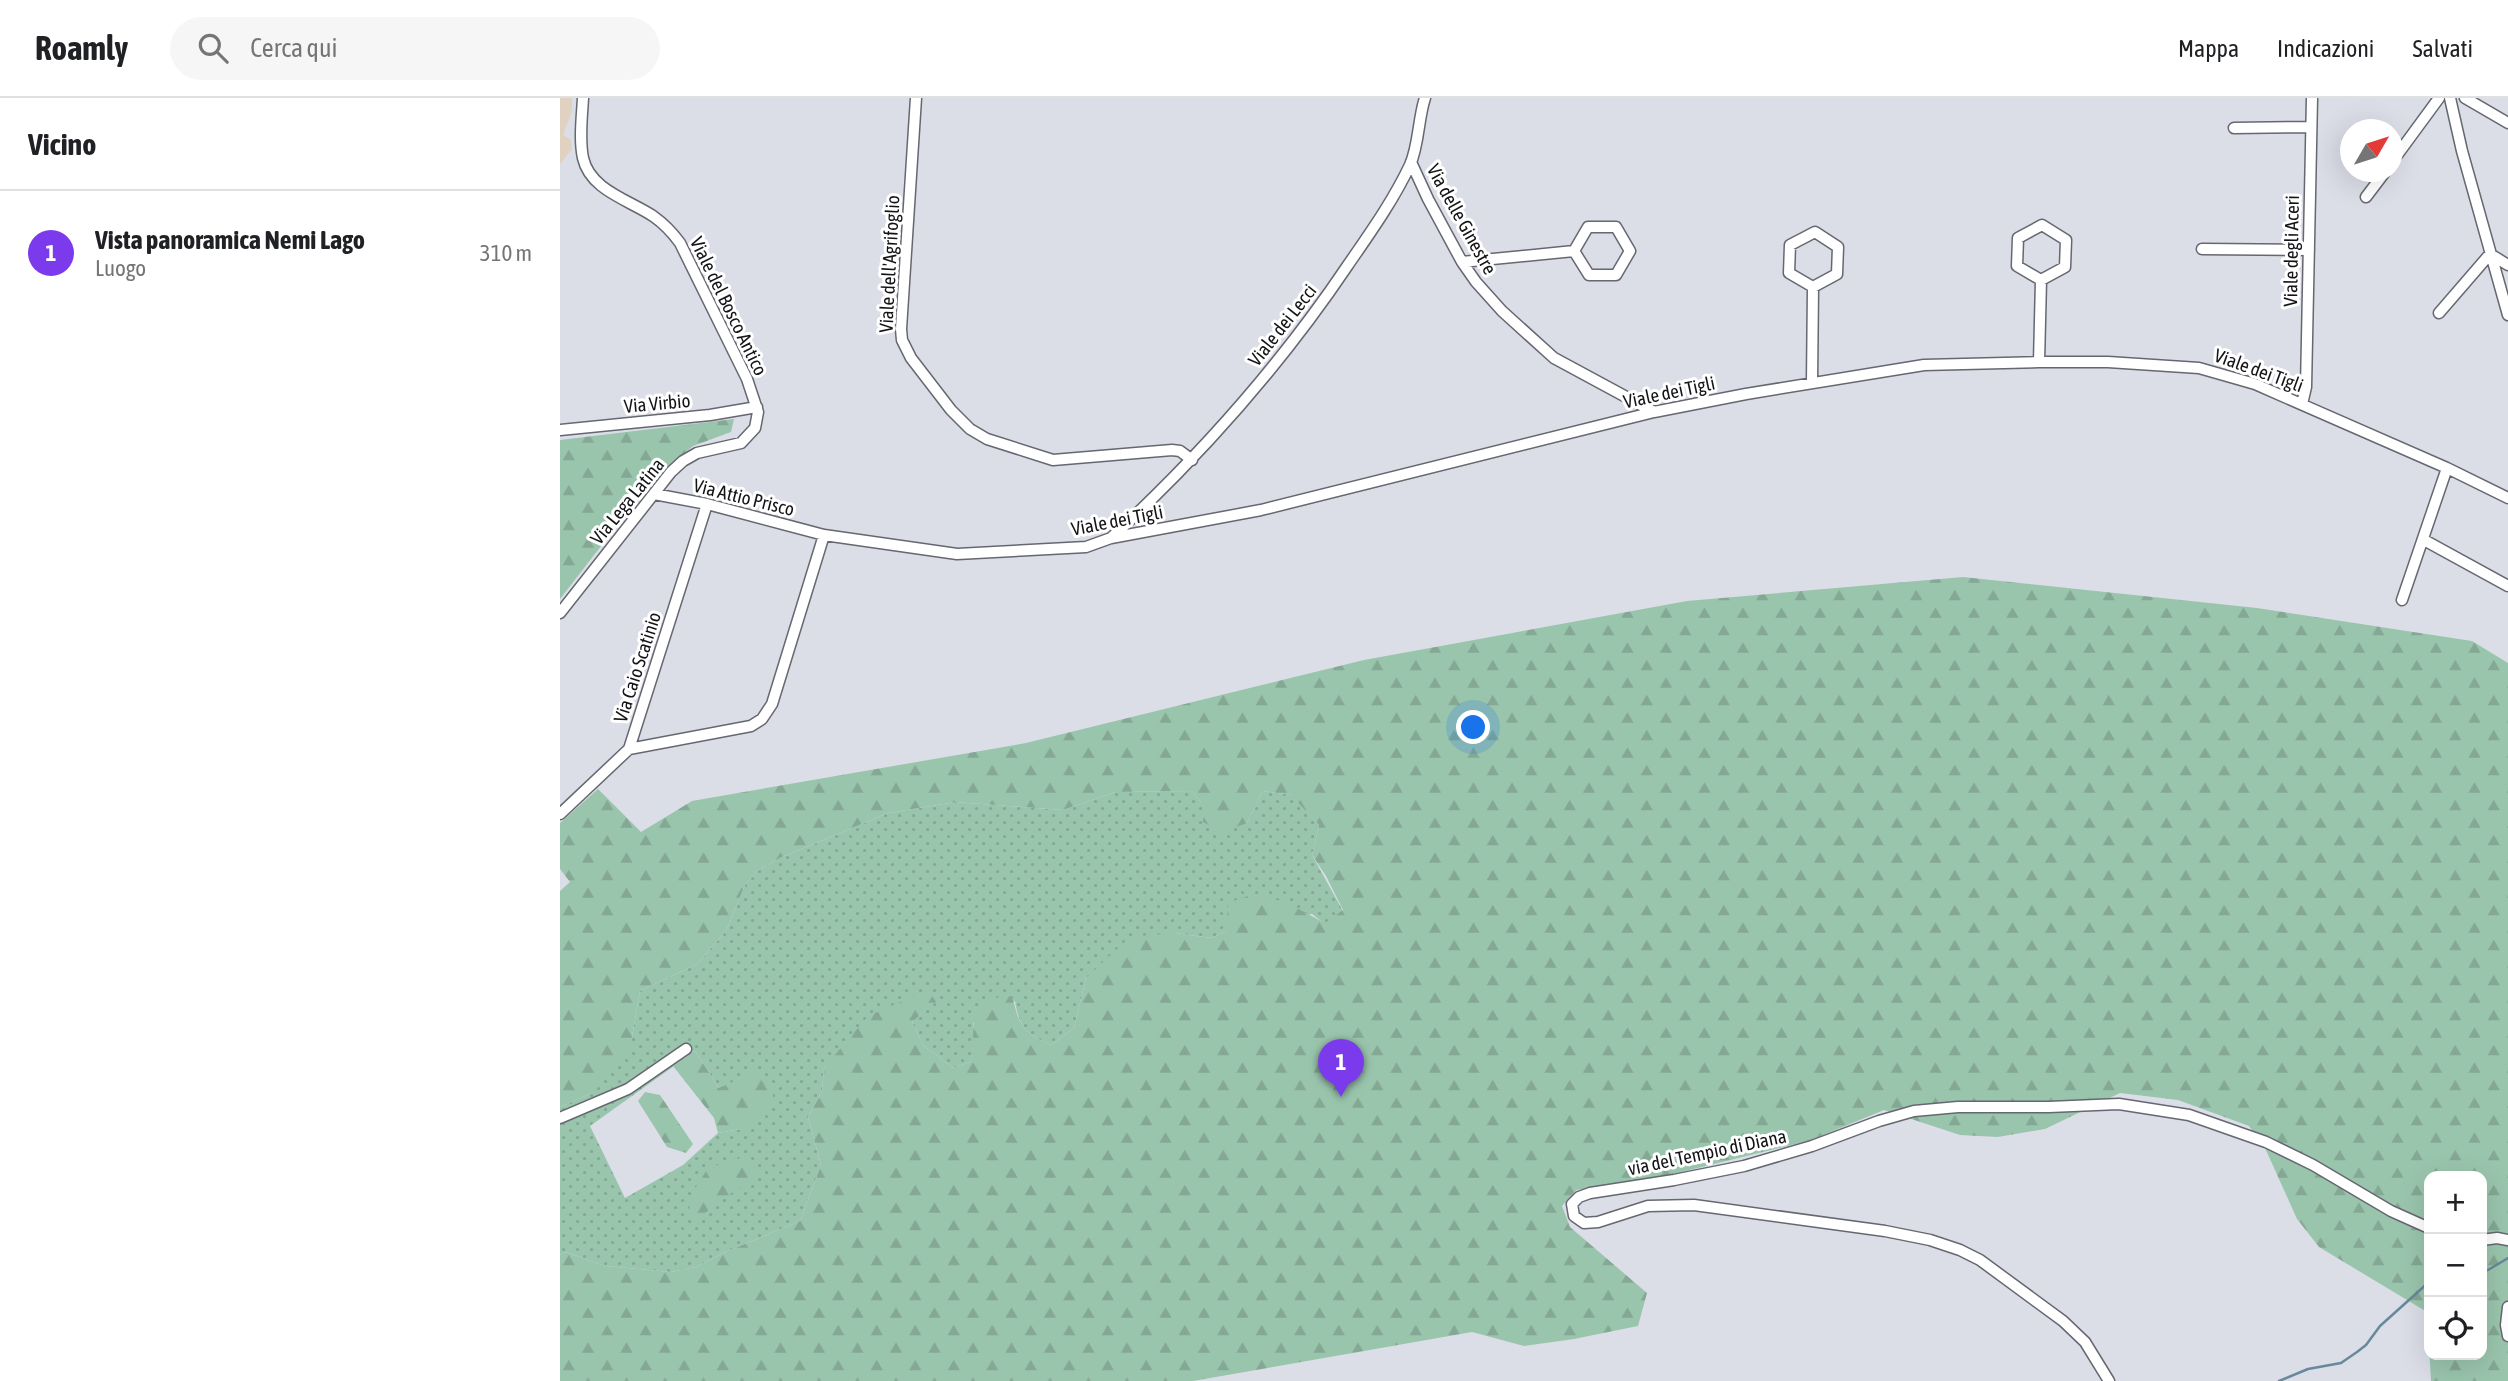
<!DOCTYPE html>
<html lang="it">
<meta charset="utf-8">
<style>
body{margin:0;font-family:"Asap Condensed",sans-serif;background:#f6f6f6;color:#202124}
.controls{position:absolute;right:21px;bottom:21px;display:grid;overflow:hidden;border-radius:14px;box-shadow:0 7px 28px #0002}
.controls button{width:63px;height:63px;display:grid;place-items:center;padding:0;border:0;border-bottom:2px solid #e0e0e0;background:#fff;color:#202124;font:35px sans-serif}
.compass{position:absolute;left:1780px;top:21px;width:63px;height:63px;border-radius:50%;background:#fff;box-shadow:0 7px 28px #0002;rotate:51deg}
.you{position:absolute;left:914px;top:630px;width:24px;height:24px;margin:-18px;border:5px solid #fff;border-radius:50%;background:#1a73e8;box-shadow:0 0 0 10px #1a73e833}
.badge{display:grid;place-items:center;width:46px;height:46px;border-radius:50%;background:#7c3aed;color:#fff;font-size:23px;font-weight:700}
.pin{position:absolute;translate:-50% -58px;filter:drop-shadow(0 2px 4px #0008)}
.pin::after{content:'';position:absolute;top:37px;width:24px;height:21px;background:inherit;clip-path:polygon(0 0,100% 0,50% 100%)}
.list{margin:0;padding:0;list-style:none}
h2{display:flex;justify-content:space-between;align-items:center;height:91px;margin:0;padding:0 28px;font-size:30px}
h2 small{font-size:23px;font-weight:400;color:#757577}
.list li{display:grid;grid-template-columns:46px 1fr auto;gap:21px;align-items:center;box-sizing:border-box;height:126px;padding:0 28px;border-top:2px solid #e0e0e0}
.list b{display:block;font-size:26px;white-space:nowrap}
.list p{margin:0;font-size:23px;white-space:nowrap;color:#757577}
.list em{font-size:23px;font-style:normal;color:#757577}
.icon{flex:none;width:38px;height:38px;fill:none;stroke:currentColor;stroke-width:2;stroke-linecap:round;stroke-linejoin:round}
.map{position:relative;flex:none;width:1948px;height:1283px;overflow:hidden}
header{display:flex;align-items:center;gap:42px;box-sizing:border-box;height:98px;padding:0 35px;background:#fff;border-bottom:2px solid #e0e0e0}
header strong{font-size:33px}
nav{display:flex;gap:38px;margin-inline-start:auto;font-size:24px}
.search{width:490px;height:63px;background:#f6f6f6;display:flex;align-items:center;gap:18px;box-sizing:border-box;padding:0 24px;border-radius:38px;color:#757577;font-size:26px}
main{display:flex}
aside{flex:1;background:#fff}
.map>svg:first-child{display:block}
.education{fill:#e1d1c0}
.grass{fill:url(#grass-dots);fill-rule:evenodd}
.forest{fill:url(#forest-firs);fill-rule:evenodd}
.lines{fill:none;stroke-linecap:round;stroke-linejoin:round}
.stream{stroke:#68899b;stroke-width:2.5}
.street-casing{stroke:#666770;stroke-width:13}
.street{stroke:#fff;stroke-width:10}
.labels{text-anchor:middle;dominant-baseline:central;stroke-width:6;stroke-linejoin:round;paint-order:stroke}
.street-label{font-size:19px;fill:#141417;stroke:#fff}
</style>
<header>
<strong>Roamly</strong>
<div class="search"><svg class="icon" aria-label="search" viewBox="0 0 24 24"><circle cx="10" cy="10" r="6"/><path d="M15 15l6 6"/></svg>Cerca qui</div>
<nav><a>Mappa</a><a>Indicazioni</a><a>Salvati</a></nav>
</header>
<main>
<aside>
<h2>Vicino<small></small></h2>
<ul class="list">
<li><span class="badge">1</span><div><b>Vista panoramica Nemi Lago</b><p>Luogo</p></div><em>310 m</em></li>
</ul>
</aside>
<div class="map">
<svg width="1948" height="1283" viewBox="0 0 1948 1283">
<defs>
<pattern id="grass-dots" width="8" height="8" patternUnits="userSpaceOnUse" patternTransform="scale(1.75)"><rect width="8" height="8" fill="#9ac5ad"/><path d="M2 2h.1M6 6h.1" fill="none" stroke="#84a894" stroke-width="1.8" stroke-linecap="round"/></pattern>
<pattern id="forest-firs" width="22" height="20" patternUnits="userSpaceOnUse" patternTransform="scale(1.75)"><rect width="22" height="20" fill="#9ac5ad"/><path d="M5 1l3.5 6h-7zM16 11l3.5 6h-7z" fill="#84a894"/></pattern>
</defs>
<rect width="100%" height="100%" fill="#dbdee7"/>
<path class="education" d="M0,0H12V13L3,37L11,42L12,51L0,66Z"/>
<path class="grass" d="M632,693L642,706L687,725L703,693L732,697L759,727L752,757L783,813L765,826L752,816L666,833L652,840L614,835L526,880L514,930L491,947C467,936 459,930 455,903L413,925L415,945L410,964L393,970L363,947L352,924L375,904L264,970L262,993L248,1019L261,1067L240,1123L163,1155L136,1169L111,1174L45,1168L6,1154L0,1157V1009L32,995L72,939L80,893L137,866L166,833L185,787L197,773L220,760L328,715L396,704L503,712L555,694ZM135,953L159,990L181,1031L158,1035L123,1067L65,1100L30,1028Z"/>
<path class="forest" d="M174,321L171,334L133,348L94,380L0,501V342Z
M1403,479L1697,510L1912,543L1948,565V1283H1871L1867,1214L1759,1149L1737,1121L1705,1050L1689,1028L1618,1002L1560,995L1485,1031L1438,1039L1400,1037L1324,1012L1251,1042L1097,1080L1016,1092L1002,1108L1010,1129L1087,1195L1078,1228L1014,1241L964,1248L912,1234L633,1283H0V1157L6,1154L45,1168L111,1174L136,1169L163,1155L240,1123L261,1067L248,1019L262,993L264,970L308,918L368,892L376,904L352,924L363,947L393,970L410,964C415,944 412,929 415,910L447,895C455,903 454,906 457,916C463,934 476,940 491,947L514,930L526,880L570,839L614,835L652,840L666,833L668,805L688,798L723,803L765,825L783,812L766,778L752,757L759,727L731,697L703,693L687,725L662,734L643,724L642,706L632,693L555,694L503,712L396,704L328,715L220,760L197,773L185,787L166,833L137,866L80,893L72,939L62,964L32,995L0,1009V793L10,784L0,771V725L38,691L81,734L132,703L466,645L804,562L1127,503ZM1869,1078H1922V1257H1869Z
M135,953L159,990L194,974L213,994V1009L181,1031L158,1035L154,1020L113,968Z
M85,994L100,997L133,1046L126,1055L107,1049L78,1003Z
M187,1058L196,1065L197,1076L137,1121L128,1115L134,1092L148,1070Z"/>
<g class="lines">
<path class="stream" d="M1922,1173L1928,1172L1948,1160
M1719,1283L1748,1271L1781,1265L1797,1254L1806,1247L1820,1228L1869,1184"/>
<g class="street-casing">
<path id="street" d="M356,0L341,231L342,242L351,260L391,312L410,331L427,341L493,362L612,352L620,353L632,362
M1890,0L1902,53L1948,217
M1905,0L1948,25
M1674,30L1751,29
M851,64L868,101L902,164L916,184L942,213L994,260L1094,314
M1832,64L1879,0
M1806,99L1825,74
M1482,127L1506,142L1505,169L1481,182L1457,168L1458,140Z
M1028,129H1056L1070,153L1056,177H1029L1014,153Z
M1255,134L1278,149L1277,176L1253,189L1229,175L1230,147Z
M1642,151L1749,152
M902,164L1014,153
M1879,215L1930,156L1948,167
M1479,264L1481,182
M1252,284L1253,189
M1742,306L1746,289L1752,0
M0,332L150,317L197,309
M94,396L147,406L264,437L397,456L526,449L551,440L701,412L1094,314L1186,296L1364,267L1479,264H1548L1639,270L1695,286L1887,370L1948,400
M551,440C641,357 720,268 788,167C810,135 833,103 850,67C859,47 858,21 865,0
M1864,442L1948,488
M1842,502L1887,370
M0,515L111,374L123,363L137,355L181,345L195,330L198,314L187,281L120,145C112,134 103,125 93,118C69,102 30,92 23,60C19,41 22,19 23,0
M69,651L191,628L202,621L212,606L264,437
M0,716L69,651L147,406
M0,1020L68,991L126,951
M1922,1142L1937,1140L1948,1142
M1948,1209L1946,1227L1948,1238
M1549,1283L1525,1244L1503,1223L1420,1162L1400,1152L1370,1142L1325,1133L1134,1107L1088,1108L1038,1124L1024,1125L1014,1118L1012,1106L1019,1099L1030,1095L1114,1082L1184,1068L1252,1048L1319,1023L1354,1013L1398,1009H1489L1559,1006L1629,1017L1706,1044L1753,1067L1831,1113L1869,1130"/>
</g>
<use href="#street" class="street"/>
</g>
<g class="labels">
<g class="street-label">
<text transform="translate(902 121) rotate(61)">Via delle Ginestre</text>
<text transform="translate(1731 153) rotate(-89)">Viale degli Aceri</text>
<text transform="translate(329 166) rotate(-87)">Viale dell'Agrifoglio</text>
<text transform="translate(169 208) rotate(64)">Viale del Bosco Antico</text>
<text transform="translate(722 227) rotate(-52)">Viale dei Lecci</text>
<text transform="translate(1699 272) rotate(20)">Viale dei Tigli</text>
<text transform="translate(1109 294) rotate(-12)">Viale dei Tigli</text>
<text transform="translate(97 305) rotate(-5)">Via Virbio</text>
<text transform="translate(184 399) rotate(14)">Via Attio Prisco</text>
<text transform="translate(67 403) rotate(-51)">Via Lega Latina</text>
<text transform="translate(557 422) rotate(-11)">Viale dei Tigli</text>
<text transform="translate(77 569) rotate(-72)">Via Caio Scatinio</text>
<text transform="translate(1147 1054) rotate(-12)">via del Tempio di Diana</text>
</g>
</g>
</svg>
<div class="controls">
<button>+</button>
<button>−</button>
<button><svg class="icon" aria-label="locate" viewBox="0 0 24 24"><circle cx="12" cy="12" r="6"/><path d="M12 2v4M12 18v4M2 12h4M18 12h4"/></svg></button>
</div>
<svg class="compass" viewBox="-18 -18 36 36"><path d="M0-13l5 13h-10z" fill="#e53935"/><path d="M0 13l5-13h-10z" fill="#757577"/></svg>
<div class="you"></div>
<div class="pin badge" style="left:781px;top:999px">1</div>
</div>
</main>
